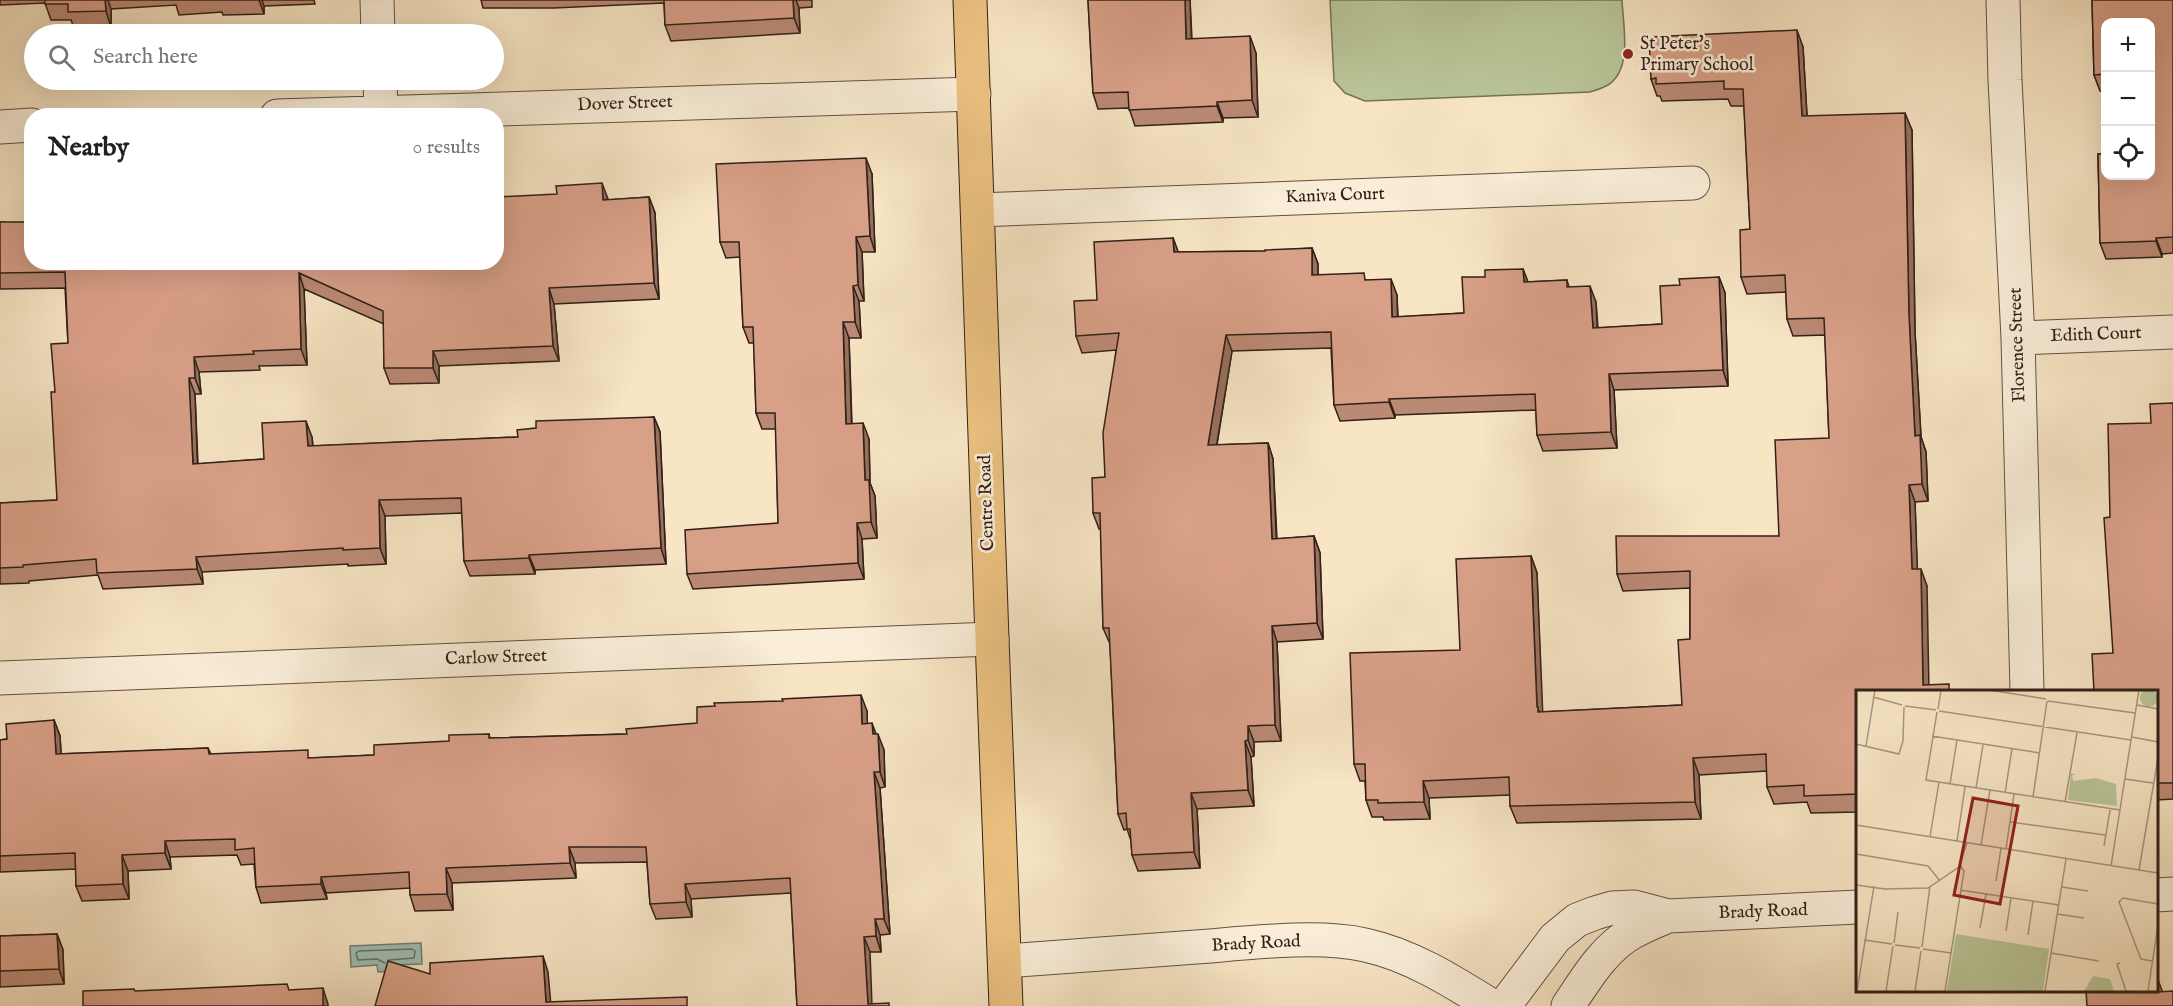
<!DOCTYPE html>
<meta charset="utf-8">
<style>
body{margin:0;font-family:"IM FELL English",serif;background:#f2f2f2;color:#202124}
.controls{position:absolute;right:18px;top:18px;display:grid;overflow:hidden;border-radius:12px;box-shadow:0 6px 24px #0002}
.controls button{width:54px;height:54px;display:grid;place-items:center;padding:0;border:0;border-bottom:2px solid #e0e0e0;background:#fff;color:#202124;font:30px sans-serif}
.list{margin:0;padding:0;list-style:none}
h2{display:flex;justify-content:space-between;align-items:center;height:78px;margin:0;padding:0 24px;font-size:26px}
h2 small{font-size:20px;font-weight:400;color:#757577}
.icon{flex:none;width:33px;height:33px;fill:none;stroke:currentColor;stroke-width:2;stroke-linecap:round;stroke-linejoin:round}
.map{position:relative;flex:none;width:2173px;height:1006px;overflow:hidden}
.search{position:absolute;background:#fff;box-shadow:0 6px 24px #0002;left:24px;top:24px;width:480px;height:66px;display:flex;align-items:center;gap:15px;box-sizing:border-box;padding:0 21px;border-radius:33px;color:#757577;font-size:22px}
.panel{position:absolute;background:#fff;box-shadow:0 6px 24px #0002;left:24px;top:108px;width:480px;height:162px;border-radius:24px}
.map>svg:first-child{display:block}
.green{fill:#b9c597;stroke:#757258;stroke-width:1.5}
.water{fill:#9dbfb3;stroke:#727f75;stroke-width:1.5}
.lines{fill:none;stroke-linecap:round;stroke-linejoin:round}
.shore{stroke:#677066;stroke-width:1.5}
.minor-casing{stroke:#625143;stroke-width:35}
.major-casing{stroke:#312018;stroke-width:35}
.minor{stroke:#faeed9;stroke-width:33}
.major{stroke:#ecc282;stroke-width:33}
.wall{fill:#bb8a75;stroke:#312018;stroke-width:1.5}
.shaded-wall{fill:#98705f;stroke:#312018;stroke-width:1.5}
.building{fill:#d9a088;stroke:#312018;stroke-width:1.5}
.poi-dot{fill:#8f2418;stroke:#faeed9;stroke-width:2}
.labels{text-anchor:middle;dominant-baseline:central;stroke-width:5;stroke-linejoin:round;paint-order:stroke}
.poi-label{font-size:18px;fill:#312018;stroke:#faeed9;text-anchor:start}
.street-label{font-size:18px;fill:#312018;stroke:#faeed9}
.inset-road{fill:none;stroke:#a8967f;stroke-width:1.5}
.view{fill:#8f2418;fill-opacity:0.15;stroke:#8f2418;stroke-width:3}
.inset-edge{fill:none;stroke:#312018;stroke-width:3}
</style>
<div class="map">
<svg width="2173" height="1006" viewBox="0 0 2173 1006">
<rect width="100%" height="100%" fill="#f7e5c4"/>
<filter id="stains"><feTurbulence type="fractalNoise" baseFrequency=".00333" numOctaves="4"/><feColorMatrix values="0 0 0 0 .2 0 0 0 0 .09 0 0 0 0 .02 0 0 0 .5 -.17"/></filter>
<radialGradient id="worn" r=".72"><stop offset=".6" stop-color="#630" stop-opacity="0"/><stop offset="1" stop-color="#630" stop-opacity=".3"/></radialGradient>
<path class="green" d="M1330,0H1622C1623,25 1633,69 1608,85C1603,88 1596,90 1590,92L1365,101L1345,93L1334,81Z"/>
<path class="water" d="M421,943L422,964L392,965V971L378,972L377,965L351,967L350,946Z"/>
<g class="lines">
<path class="shore" d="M385,963L377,959L358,960L356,953L359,951L412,949L415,951L414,958L389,960"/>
<g class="minor-casing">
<path id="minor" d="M377,0L378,34
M2003,0L2005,80L2018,338L2027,691
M380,80L381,111
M277,116L974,94
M0,127L32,125
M978,210L1693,183
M2018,338L2173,332
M0,678L992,639
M2156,895L2173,894
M1005,961C1073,956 1142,951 1210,946C1255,942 1322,935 1365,945C1411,955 1452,981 1492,1006
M1504,1006L1555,938L1577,920L1595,913L1612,908L1634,907L1668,916L1858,907
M1568,1006C1586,979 1604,948 1633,932C1644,926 1656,921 1668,916"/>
</g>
<g class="major-casing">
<path id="major" d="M970,0L992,639L1006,1006"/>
</g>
<use href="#minor" class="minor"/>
<use href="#major" class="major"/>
</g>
<path class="wall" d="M0,0H314L315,4L264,6V14L223,15L222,12L179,15L176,5L111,9V27L74,28L71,20H51L45,3L0,5Z
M481,0H812V7L799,8L800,33L671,41L665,25L664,3L554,8H483Z
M1088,0H1190L1192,39L1256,53L1258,117L1223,118V122L1135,126L1129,108L1098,109L1093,93Z
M2092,0H2173V253L2162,254V257L2106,259L2100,243L2098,154H2106V176H2151V22H2106V91H2100L2094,75Z
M1803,47L1807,116L1912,130L1915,332L1921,437L1926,452L1928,501L1915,502L1917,569L1927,586L1858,691V812L1811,813L1807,802L1774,804L1767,787V771L1699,775L1701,819L1517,823L1510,806V795L1429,798L1430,819L1384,820L1383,817H1372L1366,800L1365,781H1360L1354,764L1460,650L1531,556L1537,573L1542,712L1682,705L1690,639V588L1623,591L1617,574L1779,536L1829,438L1825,335L1793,336L1787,319L1786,292L1747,294L1741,277L1750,229L1744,106H1731L1728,99L1662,101L1660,96H1657L1651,79Z
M872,174L875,252H862L864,301H859L861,338H849L852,424L869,439L870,483L875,496L877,538L862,539L864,579L693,589L687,574L778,523L776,429H762L756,413L754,343H749L743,327L740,257L726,258L720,242Z
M649,197L655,213L659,299L554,304L559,361L439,366V383L390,384L384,368V324L304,289L307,365L259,366L260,370L199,372L201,394H195L198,464L264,459L312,437L313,446L518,437L654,417L660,432L666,564L535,570V574L470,576L464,561L462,513L385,516L386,564L348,566V564L202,572L203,584L103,589L98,575L29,581V583L0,584V503L57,500L55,392L68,343L65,288L0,289V222L496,262L608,200Z
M1173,238L1178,252L1265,251L1312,248L1318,264V275L1367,280L1397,295L1398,317L1464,313L1485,277L1523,269L1528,282L1567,280L1569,287L1596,302L1598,328L1662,324L1680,285L1719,277L1725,293L1728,386L1614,390L1617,448L1543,451L1537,435L1536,410L1395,415V418L1340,421L1334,405L1331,348L1232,351L1217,445L1268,443L1273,459L1277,539L1314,536L1320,553L1323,639L1277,642L1281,741L1254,742V756L1251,757L1254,806L1197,809L1200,868L1138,871L1132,855L1131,841L1127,829L1124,830L1118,814L1110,644L1103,628L1101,529H1099L1093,513L1105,477L1116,350L1082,353L1076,336Z
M2173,403V799L2157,800V691L2113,653L2110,517Z
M867,711V724L876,734L884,750L885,787L880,788L890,934L880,935L881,952H870L797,1006L791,893L691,899L692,917L656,919L650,904L647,862L575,863L576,878L452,883L453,910L415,911L410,895V888L326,893L327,899L261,903L256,887L254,864L241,865L237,855L170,857L171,869L128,871L129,899L82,901L76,886V869L0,872V740L7,739L54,720L60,736L61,754L208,748L211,754L311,758L374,755L489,734L490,738L627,734Z
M57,934L63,950L64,984L0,987V936Z"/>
<path class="shaded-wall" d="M105,0H108L111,9V27L106,11Z
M259,0H262L264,6V14Z
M793,0H796L799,8L800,33L794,18Z
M1185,0H1190L1192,55L1186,39Z
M1797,30L1803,47L1808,133L1802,116Z
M1250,36L1256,53L1258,117L1252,100Z
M1217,102L1223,118V122L1217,106Z
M1905,113L1912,130L1915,332L1921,437L1926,452L1928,501L1922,484L1915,436L1909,315Z
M866,158L872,174L875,252L870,236Z
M602,183L608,199L603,200Z
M649,197L655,213L659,299L654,283Z
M856,237L862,252L864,301L858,285Z
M1173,238L1179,254L1174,252Z
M2156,238L2162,254V257L2156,241Z
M1312,248L1318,264V291L1312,275Z
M1523,269L1529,285L1524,282Z
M299,273L304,289L307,365L301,349Z
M1719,277L1725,293L1728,386L1723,370Z
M1391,279L1397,295L1398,333L1392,317Z
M853,286L859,301L861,338L855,322Z
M1590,286L1596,302L1598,345L1593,328Z
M549,288L554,304L559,361L553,346Z
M843,322L849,338L852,440L846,424Z
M1226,335L1232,351L1214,461L1208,445Z
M433,351L439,366V383L433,368Z
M194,357L199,372L201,394L195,378Z
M1609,374L1614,390L1617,448L1611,432Z
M189,378L195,394L198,480L193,464Z
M1389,399L1395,415V418L1389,402Z
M654,417L660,432L666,564L661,548Z
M306,421L312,437L314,461L308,446Z
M863,423L869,439L870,483L875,496L877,538L871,522L865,480Z
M1268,443L1273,459L1277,555L1272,539Z
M1909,485L1915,502L1918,586L1912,569Z
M379,500L385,516L386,564L380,548Z
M857,523L862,539L864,579L858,563Z
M1314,536L1320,553L1323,639L1317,623Z
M529,555L535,570V574L529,558Z
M1531,556L1537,573L1543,719L1537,707Z
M196,557L202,572L203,584L197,569Z
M1921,569L1927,586L1929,691L1923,685Z
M1272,626L1277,642L1281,741L1275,725Z
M861,695L867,711L868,740L862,724Z
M54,720L60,736L62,769L56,754Z
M872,723L878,739L873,734Z
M1248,726L1254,742V756L1248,740Z
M878,734L884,750L885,787L880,772Z
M1245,741L1251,757L1254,806L1248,790Z
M1693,758L1699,775L1701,819L1695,802Z
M874,772L880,788L890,934L884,919Z
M1423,781L1429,798L1430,819L1424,802Z
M1191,793L1197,809L1200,868L1194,852Z
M165,841L170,857L171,869L165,853Z
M569,847L575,863L576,878L570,863Z
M122,855L128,871L129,899L123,884Z
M446,868L452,883L453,910L447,894Z
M321,877L326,893L327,899L321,884Z
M685,884L691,899L692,917L686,902Z
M875,919L880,935L881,952L876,936Z
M57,934L63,950L64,984L59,969Z
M864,937L870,952L872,1006L868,1004Z
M543,956L548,972L551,1006L546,1002Z
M2157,977L2163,993L2158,992Z
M323,988L328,1004V1006H323Z"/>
<path class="building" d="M45,0H105L106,11L68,12V4H45Z
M664,0H793L794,18L665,25Z
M1088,0H1185L1186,39L1250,36L1252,100L1217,102V106L1129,110L1128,92L1093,93Z
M2092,0H2173V237L2156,238V241L2100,243L2098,154H2106V176H2151V22H2106V74L2094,75Z
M1797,30L1802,116L1905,113L1909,315L1915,436L1920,435L1922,484L1909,485L1912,569H1921L1923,685L1949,684V691H1858V794L1804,796V785L1767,787L1766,754L1693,758L1695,802L1510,806L1509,777L1423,781L1424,802L1378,803V800H1366L1365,764H1354L1350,653L1460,650L1456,559L1531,556L1537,707H1538V712L1682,705L1678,640L1690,639V571L1617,574L1616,536H1779L1775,440L1829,438L1824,318L1787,319L1785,275L1741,277L1740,230L1750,229L1743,89H1724V81L1656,84V78L1651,79L1649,37Z
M866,158L870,236L856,237L858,285L853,286L855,322H843L846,424L863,423L865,480H869L871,522L857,523L858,563L687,574L685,530L778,523L775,413H756L753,327H743L739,242H720L716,164Z
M602,183L603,200L649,197L654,283L549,288L553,346L433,351V368H384L383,311L299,273L301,349L253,351L254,354L194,357L195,378H189L193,464L264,459L262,423L306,421L308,446L518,437L517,430L536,428V421L654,417L661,548L529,555V558L464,561L461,498L379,500L380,548L343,550V548L196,557L197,569L97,573L96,559L23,565V567L0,568V503L57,500L51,392H55L51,344L68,343L65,272L0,273V222H32V262H496V197L557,194L556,186Z
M1173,238L1174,252L1265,251V250L1312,248V275L1364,273L1365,280L1391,279L1392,317L1464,313L1462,277H1485V270L1523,269L1524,282L1567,280V287L1590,286L1593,328L1662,324L1660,286L1680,285L1679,279L1719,277L1723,370L1609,374L1611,432L1537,435L1535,394L1389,399V402L1334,405L1331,332L1226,335L1208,445L1268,443L1272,539L1314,536L1317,623L1272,626L1275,725L1248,726V740L1245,741L1248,790L1191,793L1194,852L1132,855L1130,829H1127L1126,813L1118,814L1109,628H1103L1100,513H1093L1092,478L1105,477L1103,433L1119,333L1076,336L1074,301L1097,300L1094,242Z
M2173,403V783H2157V691H2094L2092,654L2113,653L2104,518L2110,517L2108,424L2151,423L2150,404Z
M861,695L862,724L872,723L873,734H878L880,772H874L884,919H875L876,936L864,937L868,1004L889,1003V1006H797L790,878L685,884L686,902L650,904L646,847H569L570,863L446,868L447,894L410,895L409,872L321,877V884L256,887L254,848L235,850V839L165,841V853L122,855L123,884L76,886L75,853L0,856V740L7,739L6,724L54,720L56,754L208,748L209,754L308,750V758L374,755V745L449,741V735L489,734V738L627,734L626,729L697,723V707L715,706L714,703L783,701L782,699Z
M57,934L59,969L0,971V936Z
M543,956L546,1002L687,997V1006H375L388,961L430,974V963Z
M2157,977L2158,992L2173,991V1006H2087L2086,990H2157Z
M287,984L289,990L323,988V1006H83V991L134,989L135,991Z"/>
<circle class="poi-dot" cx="1628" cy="54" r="6"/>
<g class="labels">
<g class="poi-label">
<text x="1640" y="44">St Peter's<tspan x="1640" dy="21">Primary School</tspan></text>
</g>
<g class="street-label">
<text transform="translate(625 104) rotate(-2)">Dover Street</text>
<text transform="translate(1335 196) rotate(-2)">Kaniva Court</text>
<text transform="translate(2096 335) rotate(-2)">Edith Court</text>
<text transform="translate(2018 345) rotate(-92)">Florence Street</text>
<text transform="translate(987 503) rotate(-92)">Centre Road</text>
<text transform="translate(496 658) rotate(-2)">Carlow Street</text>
<text transform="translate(1763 912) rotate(-2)">Brady Road</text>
<text transform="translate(1256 944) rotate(-3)">Brady Road</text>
</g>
</g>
<g transform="translate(1856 690)">
<rect width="302" height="302" fill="#f7e5c4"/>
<path d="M284 8a9 9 0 1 1 18 0a9 9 0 1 1-18 0ZM215,83L220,85H216L217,91L240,88L260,94L261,116L212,110ZM100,244L193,259L187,301L91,300ZM237,286L254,289L258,301H228Z" fill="#b9c597"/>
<path class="inset-road" d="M133,0L190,9M17,7L46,15M192,11L279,23M281,15L302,19M49,16L80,20M82,19L85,0M83,21L275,50M81,22L70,90L264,120M76,46L184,63M276,47L302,52M0,54L43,64L47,51L48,17M10,56L19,0M269,89L297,93M94,94L101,50M120,98L127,55M149,103L156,59M177,107L191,11M209,112L221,43M154,132L249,145M0,135L302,183M74,147L83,92M101,151L109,97M125,155L134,100M248,156L254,120M150,159L158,104M0,164L72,176L84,191M255,176L283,0M283,180L302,68M140,191L145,158M0,195L29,199L72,198L103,177L111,153M206,197L232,201M104,200L203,215M201,224L228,228M124,238L130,204M150,241L155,208M172,245L177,211M8,250L36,254M38,253L42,222M39,255L64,258M66,257L74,196M67,259L95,263M195,263L243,271M296,271L285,269L263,212L267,208L302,214M264,273L261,274L270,301M1,301L18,196M30,301L37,256M59,301L65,261M89,301L108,181L104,175M189,301L210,169M292,301L302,235"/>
<path class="view" d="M117,108L162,116L144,214L98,205Z"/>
<rect width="302" height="302" class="inset-edge"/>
</g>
<rect width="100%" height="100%" filter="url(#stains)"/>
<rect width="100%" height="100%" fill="url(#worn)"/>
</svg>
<div class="controls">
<button>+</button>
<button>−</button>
<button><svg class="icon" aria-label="locate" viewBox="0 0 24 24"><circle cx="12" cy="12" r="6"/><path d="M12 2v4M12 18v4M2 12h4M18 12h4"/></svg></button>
</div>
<div class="search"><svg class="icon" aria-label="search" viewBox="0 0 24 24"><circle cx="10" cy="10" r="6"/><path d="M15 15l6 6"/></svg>Search here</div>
<section class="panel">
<h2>Nearby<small>0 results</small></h2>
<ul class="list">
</ul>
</section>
</div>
